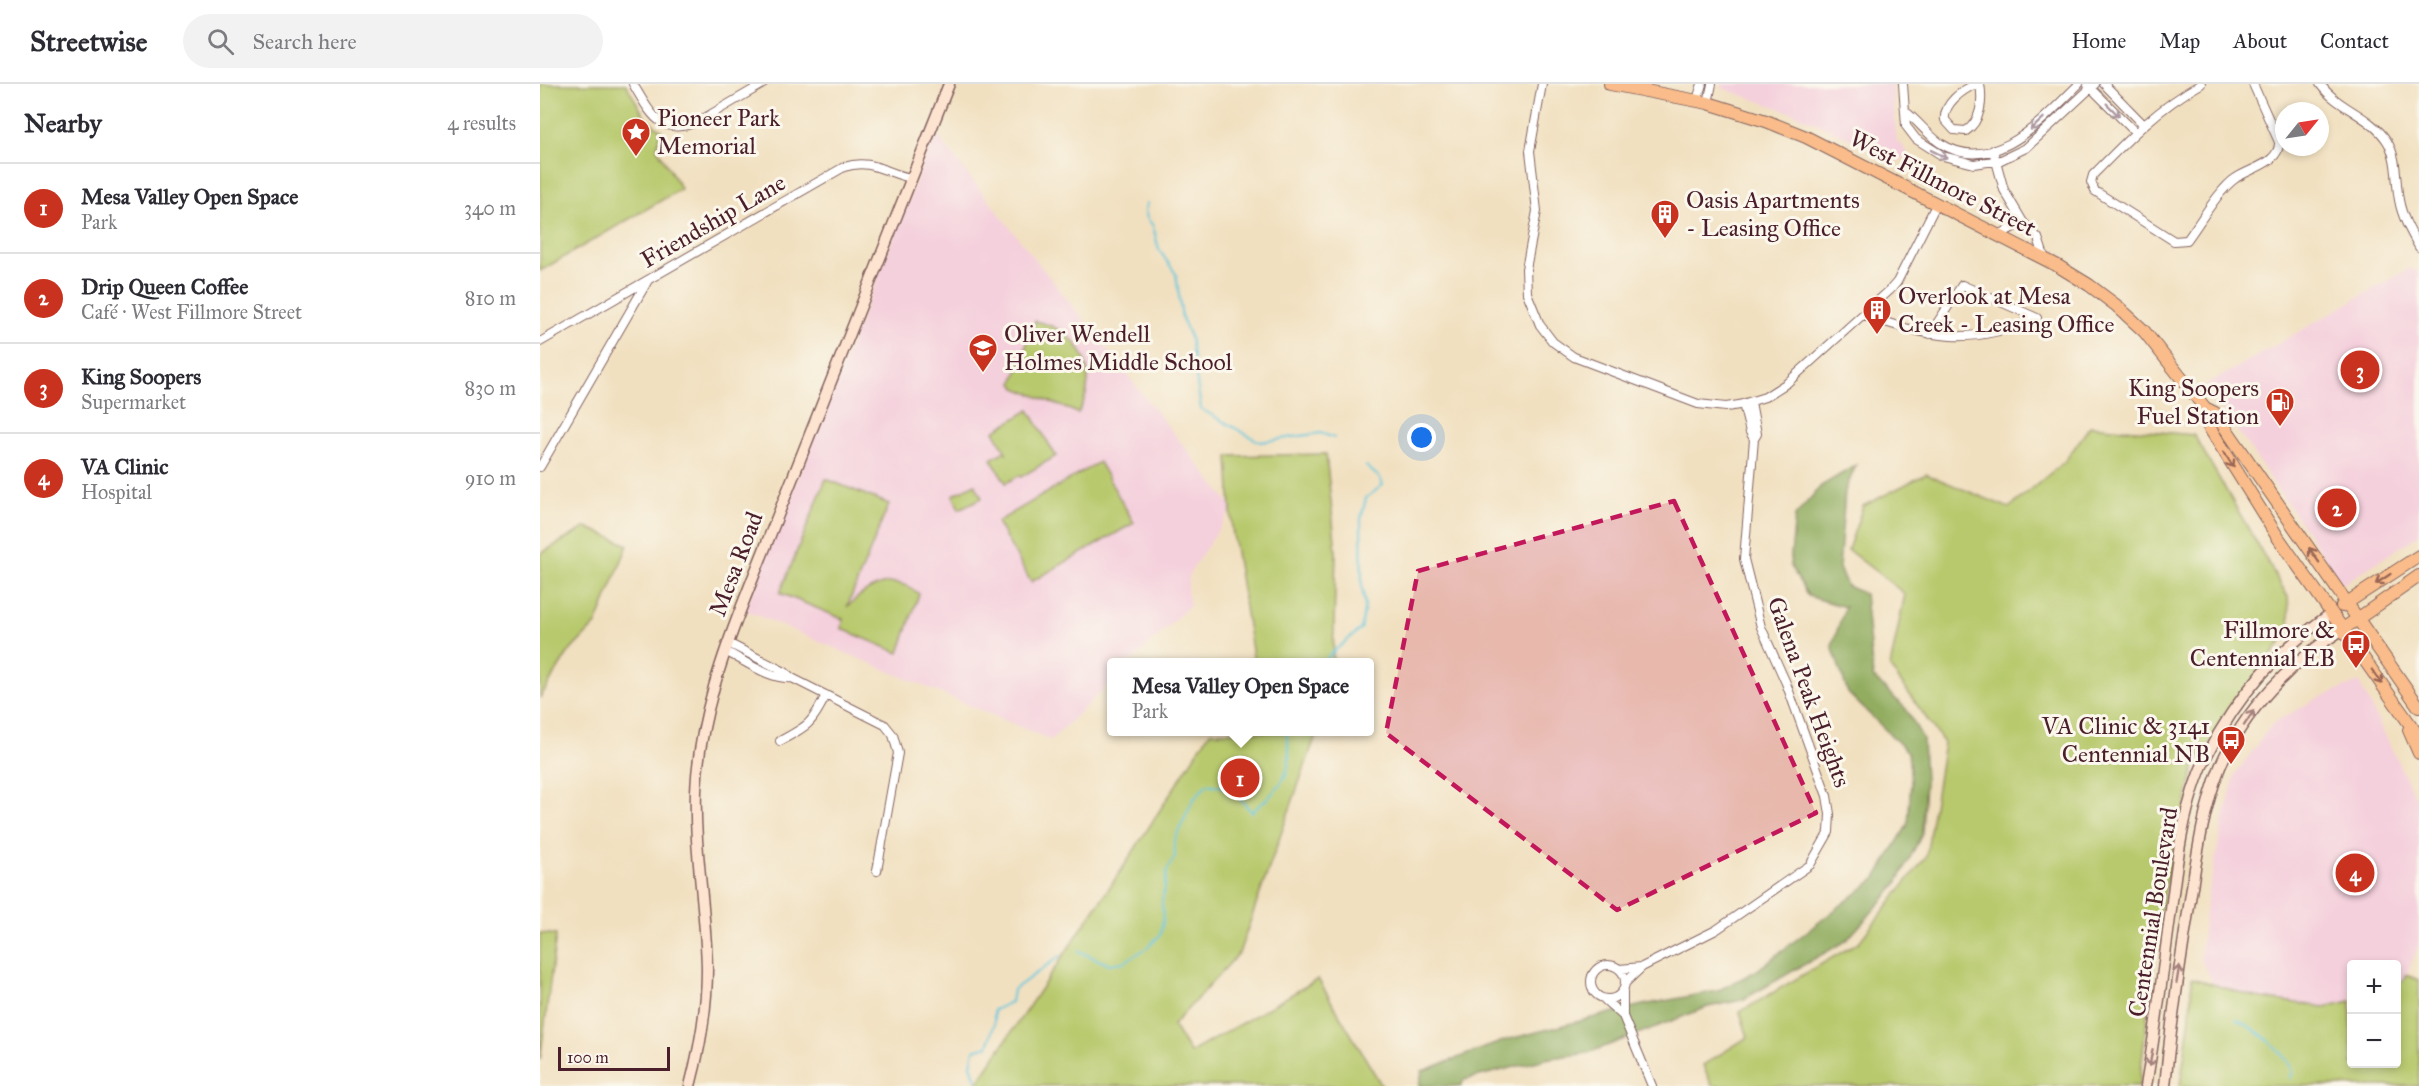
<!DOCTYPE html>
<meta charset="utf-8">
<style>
body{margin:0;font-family:"IM FELL Great Primer",serif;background:#f2f2f3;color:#2b2b33}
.controls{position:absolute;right:18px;bottom:18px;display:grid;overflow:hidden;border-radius:6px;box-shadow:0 3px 9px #0003}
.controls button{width:54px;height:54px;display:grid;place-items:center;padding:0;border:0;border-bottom:2px solid #e1e1e2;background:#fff;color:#2b2b33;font:30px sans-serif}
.compass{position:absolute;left:1735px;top:18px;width:54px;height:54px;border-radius:50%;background:#fff;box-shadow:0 3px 9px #0003;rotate:60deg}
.scale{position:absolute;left:18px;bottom:15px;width:112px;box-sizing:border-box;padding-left:6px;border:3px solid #4a1f2b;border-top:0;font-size:16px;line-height:21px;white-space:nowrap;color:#4a1f2b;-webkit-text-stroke:4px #fbf7ec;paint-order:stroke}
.you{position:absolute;left:882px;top:354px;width:21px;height:21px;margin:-15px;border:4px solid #fff;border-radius:50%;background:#1a73e8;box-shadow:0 0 0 9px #1a73e833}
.badge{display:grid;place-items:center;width:39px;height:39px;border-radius:50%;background:#c8321e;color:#fff;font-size:20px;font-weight:700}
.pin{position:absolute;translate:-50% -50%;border:3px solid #fff;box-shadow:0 2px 6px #0006}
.popup{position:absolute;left:567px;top:574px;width:267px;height:78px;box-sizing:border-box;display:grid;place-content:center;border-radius:6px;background:#fff;filter:drop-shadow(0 2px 4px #0005);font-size:20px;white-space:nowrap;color:#7c7c81}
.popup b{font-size:22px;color:#2b2b33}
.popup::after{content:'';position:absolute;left:50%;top:100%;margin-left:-12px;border:12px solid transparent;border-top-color:#fff}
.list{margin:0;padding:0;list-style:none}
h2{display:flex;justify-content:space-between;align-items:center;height:78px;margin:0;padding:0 24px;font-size:26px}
h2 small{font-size:20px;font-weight:400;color:#7c7c81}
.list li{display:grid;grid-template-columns:39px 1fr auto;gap:18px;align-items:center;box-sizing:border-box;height:90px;padding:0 24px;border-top:2px solid #e1e1e2}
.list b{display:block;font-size:22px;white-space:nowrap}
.list p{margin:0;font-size:20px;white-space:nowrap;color:#7c7c81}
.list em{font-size:20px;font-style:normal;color:#7c7c81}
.icon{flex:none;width:33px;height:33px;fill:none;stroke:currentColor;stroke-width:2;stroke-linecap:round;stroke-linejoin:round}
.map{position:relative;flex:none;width:1879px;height:1002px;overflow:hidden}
header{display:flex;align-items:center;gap:36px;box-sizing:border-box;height:84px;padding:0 30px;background:#fff;border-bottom:2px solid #e1e1e2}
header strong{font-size:28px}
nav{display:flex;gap:33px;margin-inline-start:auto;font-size:21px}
.search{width:420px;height:54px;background:#f2f2f3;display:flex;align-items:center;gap:15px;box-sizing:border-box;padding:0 21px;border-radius:33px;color:#7c7c81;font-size:22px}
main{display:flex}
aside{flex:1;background:#fff}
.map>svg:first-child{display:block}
.built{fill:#f4cfdc}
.green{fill:#b8c96d;stroke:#81744c;stroke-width:1.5}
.forest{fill:#92ad60;stroke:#6e6646;stroke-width:1.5}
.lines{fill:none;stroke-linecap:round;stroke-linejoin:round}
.stream{stroke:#5ec4dc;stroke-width:2}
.minor-casing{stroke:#84635f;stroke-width:10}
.secondary-casing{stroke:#84635f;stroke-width:13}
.primary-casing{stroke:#84635f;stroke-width:14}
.minor{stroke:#fff;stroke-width:8}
.secondary{stroke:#fde4d0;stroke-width:10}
.primary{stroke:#f9bc8a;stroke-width:12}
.oneway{stroke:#ae9aa0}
.oneway2{stroke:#996656}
.oneway3{stroke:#a4827e}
.marked{fill:#c2185b;fill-opacity:0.2;stroke:#c2185b;stroke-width:4.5;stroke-dasharray:12 8;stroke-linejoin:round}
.labels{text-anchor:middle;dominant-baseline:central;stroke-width:6;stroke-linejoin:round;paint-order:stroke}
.poi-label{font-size:24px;fill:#4a1f2b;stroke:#fbf7ec;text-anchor:start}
.street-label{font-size:24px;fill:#4a1f2b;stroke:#fbf7ec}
</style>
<header>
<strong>Streetwise</strong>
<div class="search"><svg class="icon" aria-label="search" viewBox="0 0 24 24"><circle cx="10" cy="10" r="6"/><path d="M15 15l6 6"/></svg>Search here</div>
<nav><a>Home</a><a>Map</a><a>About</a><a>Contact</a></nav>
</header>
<main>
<aside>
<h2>Nearby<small>4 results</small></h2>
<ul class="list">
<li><span class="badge">1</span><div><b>Mesa Valley Open Space</b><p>Park</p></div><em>340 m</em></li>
<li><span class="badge">2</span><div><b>Drip Queen Coffee</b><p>Café · West Fillmore Street</p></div><em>810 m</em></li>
<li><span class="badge">3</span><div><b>King Soopers</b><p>Supermarket</p></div><em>830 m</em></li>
<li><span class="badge">4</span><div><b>VA Clinic</b><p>Hospital</p></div><em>910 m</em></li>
</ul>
</aside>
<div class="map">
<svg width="1879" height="1002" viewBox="0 0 1879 1002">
<rect width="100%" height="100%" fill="#fbf7ec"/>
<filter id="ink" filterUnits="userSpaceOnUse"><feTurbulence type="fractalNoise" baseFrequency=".0167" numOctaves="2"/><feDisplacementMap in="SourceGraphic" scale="12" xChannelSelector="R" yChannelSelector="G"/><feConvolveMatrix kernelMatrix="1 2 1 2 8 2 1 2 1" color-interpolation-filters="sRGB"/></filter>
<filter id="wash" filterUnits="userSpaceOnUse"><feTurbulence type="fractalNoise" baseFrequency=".008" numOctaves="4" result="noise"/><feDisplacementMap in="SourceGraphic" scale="24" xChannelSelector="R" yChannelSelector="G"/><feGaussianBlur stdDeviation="1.35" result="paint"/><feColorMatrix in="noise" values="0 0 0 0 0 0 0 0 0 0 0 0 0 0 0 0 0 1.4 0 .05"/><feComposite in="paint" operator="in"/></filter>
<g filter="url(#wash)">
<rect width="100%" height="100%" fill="#f1e0c0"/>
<path class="built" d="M1180,0H1352L1357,59H1361L1368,71L1356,78L1288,44L1250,28L1184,5Z
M395,49L693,424L650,488L647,506L650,521L591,578H571V598L511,656L205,526Z
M1870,184L1879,188V451L1803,500L1666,301Z
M1819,598L1879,721V860L1865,895L1857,900L1856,880H1812L1811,918L1785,924L1715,913L1673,899L1660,874L1666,822L1683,738L1695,691L1732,640L1778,614Z"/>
<path class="green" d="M0,0H86L105,33L121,46L117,64L141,105L0,187Z
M495,237C541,246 562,288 538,329L476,304L473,299Z
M489,326L516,372L481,393L480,391L466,399L451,375L465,367L467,370L454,347Z
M1550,342L1654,351L1748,513L1750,545L1655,680L1619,831L1599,1002H1172L1163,981L1208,953L1200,928L1319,858L1386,773L1404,659L1350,583L1365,510L1308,466L1323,422L1386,390L1469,424L1525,377Z
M786,370L796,467L793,578H714L692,444L688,372Z
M559,378L594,439L491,498L457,438Z
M286,395L349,420L307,523C327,503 353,487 379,510L359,569L302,545L303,535L240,509Z
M435,400L442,414L419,425L413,411Z
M46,443L88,461L56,540L28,569L0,614V470Z
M670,648H777L699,869L633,941L650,969L778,895L842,1002H435L584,782Z
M0,849L16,851L0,977Z
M1866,891L1879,896V1002H1640L1650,933L1652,894L1715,913L1784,923L1811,917L1812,980H1856L1857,900L1865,895Z"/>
<path class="forest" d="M1316,381L1305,407L1299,484L1307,502L1325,510L1333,593L1366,625L1383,655L1385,698L1382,750L1356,801L1306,857L1202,916L1168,923L1048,969L1010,974L924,996L921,1002H879L882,987L966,956L1098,922L1177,907L1216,887L1336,794L1368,740L1371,697L1368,668L1308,609L1292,562L1305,523L1268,512L1250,481L1255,432L1281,402Z"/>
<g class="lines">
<path class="stream" d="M607,119L605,127L607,134L613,142L619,166L636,190L642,234L650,253L661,325L720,358L781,349L794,354
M784,578L794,567L821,545L825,521L822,504L821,435L826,414L843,401L840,394L826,382
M538,867L568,880L584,878L607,864L620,851L623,837L622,819L627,786L635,772L634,757L653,716L667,700L690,704L712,728C742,702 756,689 746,648
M1696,935C1718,947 1742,963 1753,987L1750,995
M438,1002L431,981L434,966L448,962L454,940V926L471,918L473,906L520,872"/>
</g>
</g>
<g filter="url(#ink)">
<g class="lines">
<g class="minor-casing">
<path id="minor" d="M93,0C111,30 121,55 161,36L223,0
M1002,0L990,67L997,127L986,185L987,209L1000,241L1013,258L1034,273L1158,320L1186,323L1199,321L1225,313L1247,299L1350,206L1357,198L1397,119
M1363,0L1366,42L1376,55L1403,72L1434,80L1461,76L1486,64L1555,0
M1436,0C1422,6 1403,20 1405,36L1414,46L1426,47C1441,37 1443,17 1440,0
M1564,0L1603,40
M1661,0C1618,24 1587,56 1553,91L1551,98L1555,107L1634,157L1647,156C1659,140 1680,104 1696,94C1711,84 1740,79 1739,58L1713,0
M1780,0C1798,25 1830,31 1847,57C1858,75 1855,95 1859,116C1862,133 1870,147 1879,163
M1548,1L1595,48
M1157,16L1162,0
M1168,19L1172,0
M1366,28C1378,37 1387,50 1400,59C1454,94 1504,34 1539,0
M1453,66L1464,106L1483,138L1498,154L1505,175
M1459,151L1483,138
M1324,231C1391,254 1430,263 1497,234L1422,201L1390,250
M0,258L304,83C332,74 345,89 371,94
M1203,320L1210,348L1214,355
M0,383L107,198
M188,559L245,588L252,594L345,641L353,651L358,669L337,787
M185,567C205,577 230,596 252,594
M240,657C268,642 272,640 286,611
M1051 898a17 17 0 1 1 34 0a17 17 0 1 1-34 0Z
M1079,885L1102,883
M1085,899L1102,883L1176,846L1270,781L1289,748L1290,730L1287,712L1246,599L1221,543L1204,475L1214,355L1217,350L1211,318
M1083,907V932L1112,1002
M1065,916L1083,932"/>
</g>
<g class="secondary-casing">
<path id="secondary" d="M150,1002C160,964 167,924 167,885C166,825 154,766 156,707C159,636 183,569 209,504L409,0
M1606,1002C1616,943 1623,885 1631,826C1637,774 1644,718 1667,671C1698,610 1736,568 1792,529
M1625,1002C1631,940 1640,878 1650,816C1657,772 1663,725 1680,683C1703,627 1752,577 1803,545"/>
</g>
<g class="primary-casing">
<path id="primary" d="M1070,0L1168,19L1226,37L1266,53L1518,182L1549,201L1577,222L1604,247L1665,324L1675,329L1879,623
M1665,324L1666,338L1737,452L1879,653
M1802,522L1879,472
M1803,545L1879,492
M1869,646L1879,669"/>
</g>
<use href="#minor" class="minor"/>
<use href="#secondary" class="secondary"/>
<use href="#primary" class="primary"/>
</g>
<defs><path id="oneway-shaft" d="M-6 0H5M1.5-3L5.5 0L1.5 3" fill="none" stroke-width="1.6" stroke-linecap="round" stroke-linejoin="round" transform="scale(1.5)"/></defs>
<g class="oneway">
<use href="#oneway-shaft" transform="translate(1573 26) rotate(45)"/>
<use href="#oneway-shaft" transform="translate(1497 40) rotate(137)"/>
<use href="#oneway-shaft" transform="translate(1399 70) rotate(26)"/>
</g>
<g class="oneway2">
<use href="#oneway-shaft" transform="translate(1689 376) rotate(58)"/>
<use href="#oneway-shaft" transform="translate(1774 471) rotate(-125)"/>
<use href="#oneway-shaft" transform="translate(1843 495) rotate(146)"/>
<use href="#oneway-shaft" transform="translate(1837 593) rotate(55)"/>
</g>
<g class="oneway3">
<use href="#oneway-shaft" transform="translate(1709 634) rotate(-56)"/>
<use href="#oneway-shaft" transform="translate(1638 890) rotate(-81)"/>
<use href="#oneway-shaft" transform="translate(1611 974) rotate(100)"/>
</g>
</g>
<path class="marked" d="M1134,417L1276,729L1077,826L846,649L878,487Z"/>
<defs>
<g id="sight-pin" transform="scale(1.5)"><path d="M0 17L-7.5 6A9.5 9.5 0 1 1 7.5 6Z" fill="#c8321e" stroke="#fbf7ec"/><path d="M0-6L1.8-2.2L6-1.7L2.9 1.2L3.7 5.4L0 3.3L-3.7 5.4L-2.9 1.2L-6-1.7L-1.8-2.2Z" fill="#fff"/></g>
<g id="building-pin" transform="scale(1.5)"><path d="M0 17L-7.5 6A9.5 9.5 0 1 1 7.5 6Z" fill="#c8321e" stroke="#fbf7ec"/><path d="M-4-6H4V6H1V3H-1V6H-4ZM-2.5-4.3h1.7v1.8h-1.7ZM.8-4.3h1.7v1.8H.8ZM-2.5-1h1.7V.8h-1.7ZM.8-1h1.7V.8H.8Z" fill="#fff"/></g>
<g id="school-pin" transform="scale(1.5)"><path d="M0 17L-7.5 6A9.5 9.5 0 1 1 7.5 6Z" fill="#c8321e" stroke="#fbf7ec"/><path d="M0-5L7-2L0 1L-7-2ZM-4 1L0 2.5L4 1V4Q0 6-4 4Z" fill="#fff"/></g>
<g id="fuel-pin" transform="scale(1.5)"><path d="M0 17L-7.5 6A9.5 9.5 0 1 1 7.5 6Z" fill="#c8321e" stroke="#fbf7ec"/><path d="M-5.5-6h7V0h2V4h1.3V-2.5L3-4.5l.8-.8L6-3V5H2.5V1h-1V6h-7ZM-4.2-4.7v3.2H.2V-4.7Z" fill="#fff"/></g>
<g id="bus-pin" transform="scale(1.5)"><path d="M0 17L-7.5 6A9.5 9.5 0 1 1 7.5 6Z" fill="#c8321e" stroke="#fbf7ec"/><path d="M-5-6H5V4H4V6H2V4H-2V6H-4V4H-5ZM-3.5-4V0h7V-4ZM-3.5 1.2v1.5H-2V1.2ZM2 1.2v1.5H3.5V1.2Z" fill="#fff"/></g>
</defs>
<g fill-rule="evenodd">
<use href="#sight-pin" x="96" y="48"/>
<use href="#building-pin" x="1125" y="130"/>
<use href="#building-pin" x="1337" y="226"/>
<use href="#school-pin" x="443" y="264"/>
<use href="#fuel-pin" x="1740" y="318"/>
<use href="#bus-pin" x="1816" y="560"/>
<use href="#bus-pin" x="1691" y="656"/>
</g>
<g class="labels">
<g class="poi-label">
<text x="117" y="34">Pioneer Park<tspan x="117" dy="28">Memorial</tspan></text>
<text x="1146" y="116">Oasis Apartments<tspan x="1146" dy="28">- Leasing Office</tspan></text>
<text x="1358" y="212">Overlook at Mesa<tspan x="1358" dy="28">Creek - Leasing Office</tspan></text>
<text x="464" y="250">Oliver Wendell<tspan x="464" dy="28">Holmes Middle School</tspan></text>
<text x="1719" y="304" text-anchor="end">King Soopers<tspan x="1719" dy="28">Fuel Station</tspan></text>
<text x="1795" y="546" text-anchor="end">Fillmore &amp;<tspan x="1795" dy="28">Centennial EB</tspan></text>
<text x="1670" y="642" text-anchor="end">VA Clinic &amp; 3141<tspan x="1670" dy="28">Centennial NB</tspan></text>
</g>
<g class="street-label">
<text transform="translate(1403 99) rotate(27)">West Fillmore Street</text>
<text transform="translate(173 137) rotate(-30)">Friendship Lane</text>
<text transform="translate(196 480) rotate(-69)">Mesa Road</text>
<text transform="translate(1269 608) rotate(70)">Galena Peak Heights</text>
<text transform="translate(1613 828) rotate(-81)">Centennial Boulevard</text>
</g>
</g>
</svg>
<div class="controls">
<button>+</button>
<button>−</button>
</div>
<svg class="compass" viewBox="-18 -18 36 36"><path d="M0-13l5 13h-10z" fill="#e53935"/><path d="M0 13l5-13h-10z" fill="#7c7c81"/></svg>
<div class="scale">100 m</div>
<div class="you"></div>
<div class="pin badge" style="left:700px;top:694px">1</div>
<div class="popup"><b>Mesa Valley Open Space</b>Park</div>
<div class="pin badge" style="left:1797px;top:424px">2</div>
<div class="pin badge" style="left:1820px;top:286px">3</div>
<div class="pin badge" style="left:1815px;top:789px">4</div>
</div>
</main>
